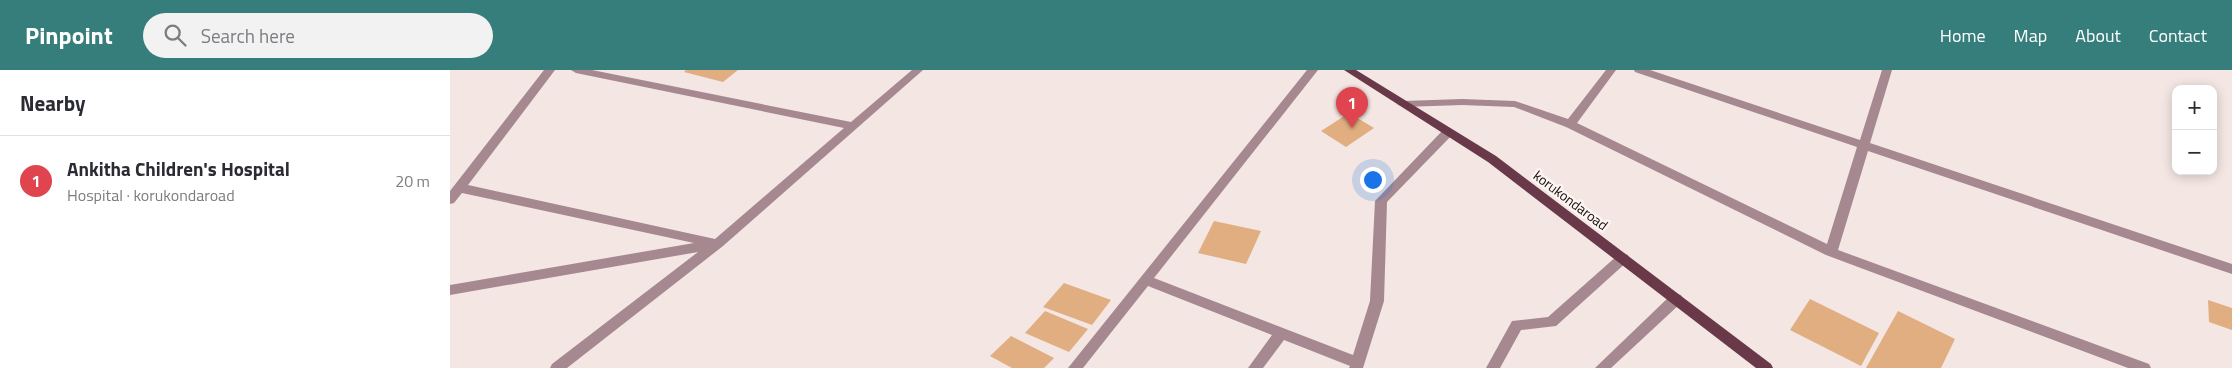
<!DOCTYPE html>
<meta charset="utf-8">
<style>
body{margin:0;font-family:"Titillium Web",sans-serif;background:#f2f2f3;color:#2b2b33}
.controls{position:absolute;right:15px;top:15px;display:grid;overflow:hidden;border-radius:10px;box-shadow:0 2px 12px #0003}
.controls button{width:45px;height:45px;display:grid;place-items:center;padding:0;border:0;border-bottom:1px solid #e1e1e2;background:#fff;color:#2b2b33;font:25px sans-serif}
.you{position:absolute;left:922px;top:109px;width:18px;height:18px;margin:-12px;border:4px solid #fff;border-radius:50%;background:#1a73e8;box-shadow:0 0 0 8px #1a73e833}
.badge{display:grid;place-items:center;width:32px;height:32px;border-radius:50%;background:#357e7b;color:#fff;font-size:16px;font-weight:700}
.pin{position:absolute;translate:-50% -41px;filter:drop-shadow(0 1px 2px #0008)}
.pin::after{content:'';position:absolute;top:26px;width:18px;height:15px;background:inherit;clip-path:polygon(0 0,100% 0,50% 100%)}
.list{margin:0;padding:0;list-style:none}
h2{display:flex;justify-content:space-between;align-items:center;height:65px;margin:0;padding:0 20px;font-size:21px}
h2 small{font-size:16px;font-weight:400;color:#7c7c81}
.list li{display:grid;grid-template-columns:32px 1fr auto;gap:15px;align-items:center;box-sizing:border-box;height:90px;padding:0 20px;border-top:1px solid #e1e1e2}
.list b{display:block;font-size:19px;white-space:nowrap}
.list p{margin:0;font-size:16px;white-space:nowrap;color:#7c7c81}
.list em{font-size:16px;font-style:normal;color:#7c7c81}
.icon{flex:none;width:28px;height:28px;fill:none;stroke:currentColor;stroke-width:2;stroke-linecap:round;stroke-linejoin:round}
.map{position:relative;flex:none;width:1782px;height:298px;overflow:hidden}
header{display:flex;align-items:center;gap:30px;box-sizing:border-box;height:70px;padding:0 25px;background:#357e7b;color:#fff}
header strong{font-size:24px}
nav{display:flex;gap:28px;margin-inline-start:auto;font-size:18px}
.search{width:350px;height:45px;background:#f2f2f3;display:flex;align-items:center;gap:12px;box-sizing:border-box;padding:0 18px;border-radius:28px;color:#7c7c81;font-size:19px}
main{display:flex}
aside{flex:1;background:#fff}
.map>svg:first-child{display:block}
.building{fill:#e0ae80}
.lines{fill:none;stroke-linecap:round;stroke-linejoin:round}
.street{fill:#a68890;fill-rule:evenodd}
.primary{fill:#6a3949;fill-rule:evenodd}
.labels{text-anchor:middle;dominant-baseline:central;stroke-width:5;stroke-linejoin:round;paint-order:stroke}
.street-label{font-size:14px;fill:#140f0e;stroke:#fef4f2}
</style>
<header>
<strong>Pinpoint</strong>
<div class="search"><svg class="icon" aria-label="search" viewBox="0 0 24 24"><circle cx="10" cy="10" r="6"/><path d="M15 15l6 6"/></svg>Search here</div>
<nav><a>Home</a><a>Map</a><a>About</a><a>Contact</a></nav>
</header>
<main>
<aside>
<h2>Nearby<small></small></h2>
<ul class="list">
<li><span class="badge" style="background:#e0444e">1</span><div><b>Ankitha Children's Hospital</b><p>Hospital · korukondaroad</p></div><em>20 m</em></li>
</ul>
</aside>
<div class="map">
<svg width="1782" height="298" viewBox="0 0 1782 298">
<rect width="100%" height="100%" fill="#f3e6e3"/>
<path class="building" d="M236,0H288L273,12L234,2Z
M899,43L924,58L896,77L871,61Z
M764,151L811,161L796,194L748,183Z
M614,213L661,230L642,255L593,237Z
M1360,229L1429,263L1411,296L1340,260Z
M1758,230L1782,238V260L1759,252Z
M595,241L638,259L619,282L575,263Z
M1448,241L1505,269L1491,298H1416Z
M561,266L604,288L594,298H562L540,286Z"/>
<g class="lines">
<path class="street" d="M94,0H105L18,115L265,169L394,58L126,3L121,0H142L401,52L462,0H473L273,176L117,298H100L102,294L248,182L0,225V215L244,173L12,123L4,133L0,134V121Z
M857,0H868L704,208L903,285L920,231L925,131L994,59H1002L1004,62L1002,65L937,132L934,231L913,298H899L900,296L834,270L813,298H798L822,265L698,216L633,298H618Z
M1156,0H1166L1127,53L1377,174L1407,77L1185,2L1184,0H1200L1410,70L1432,0H1442L1420,73L1782,194V204L1418,81L1388,180L1699,294L1701,298H1678L1376,185L1116,57L1064,37L1012,35L953,37L947,34L953,31L1012,29L1065,31L1118,49Z
M1173,183L1178,185L1179,188L1178,191L1106,256L1071,260L1050,298H1036L1062,251L1098,247L1168,185Z
M1226,224L1231,225L1233,229L1231,233L1161,298H1145L1221,225Z"/>
<path class="primary" d="M894,0H906L1046,86L1321,294L1323,298H1306L1038,92Z"/>
</g>
<g class="labels">
<g class="street-label">
<text transform="translate(1121 130) rotate(37)">korukondaroad</text>
</g>
</g>
</svg>
<div class="controls">
<button>+</button>
<button>−</button>
</div>
<div class="you"></div>
<div class="pin badge" style="left:902px;top:58px;background:#e0444e">1</div>
</div>
</main>
